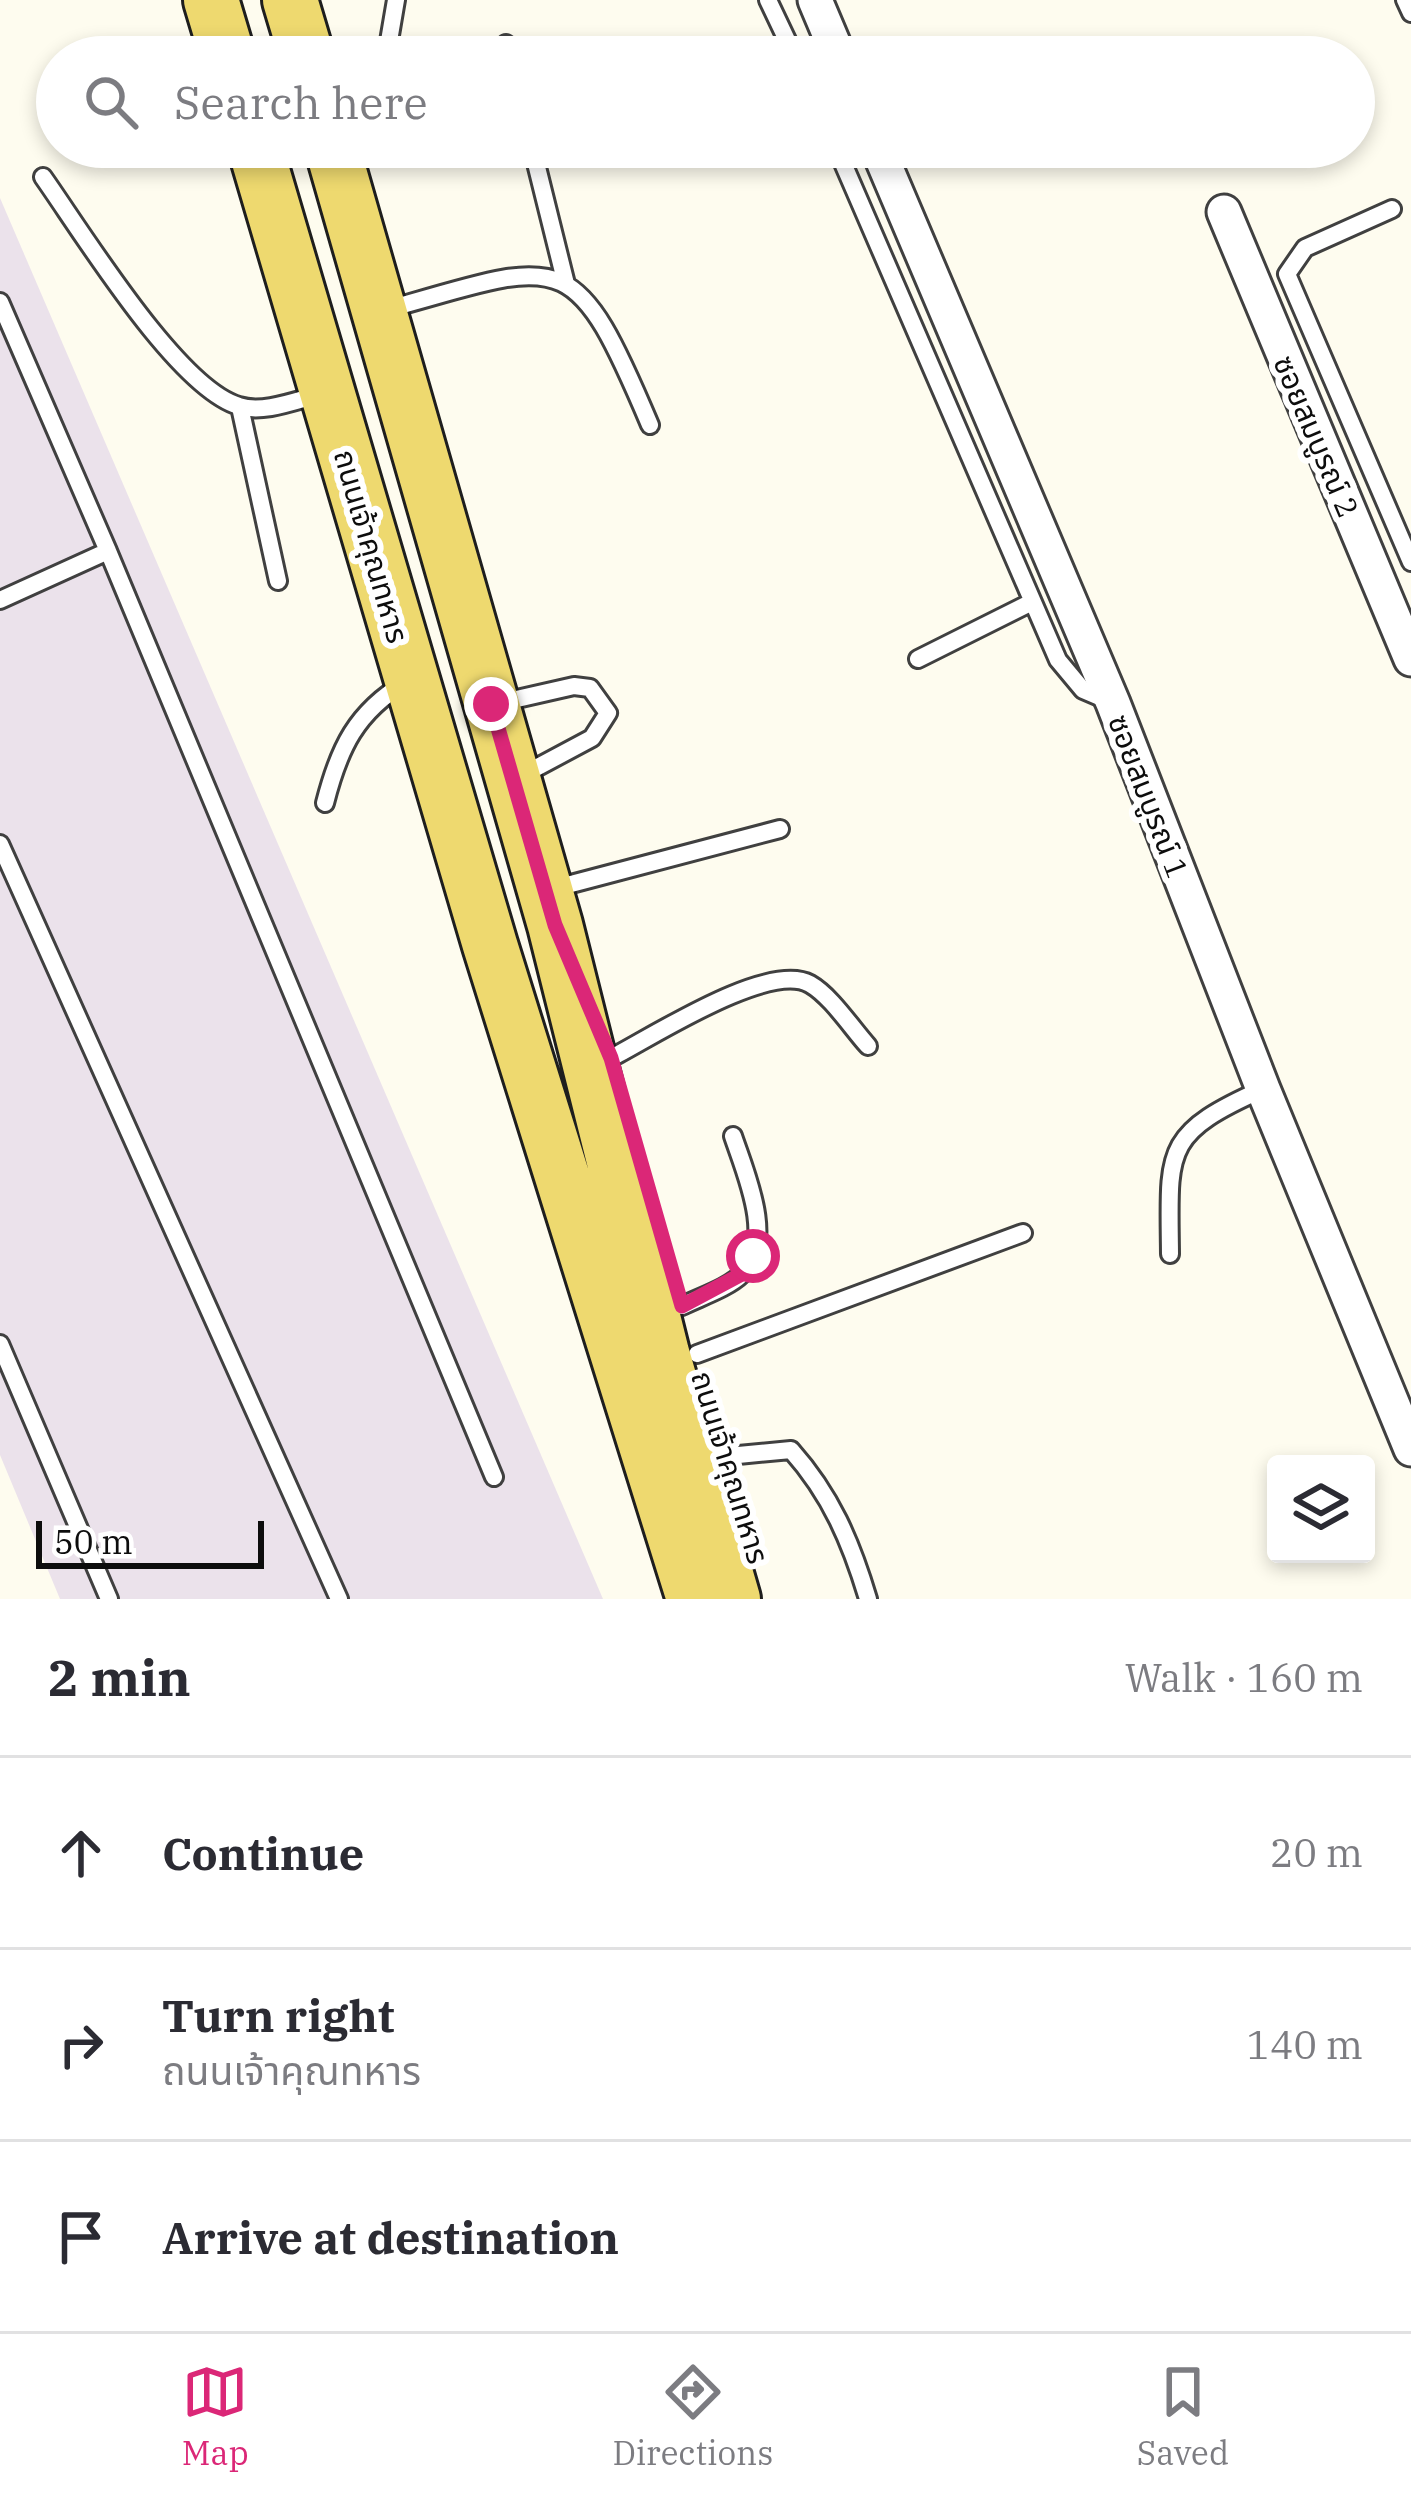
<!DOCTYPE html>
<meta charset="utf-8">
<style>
body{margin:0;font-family:"IBM Plex Serif","Noto Sans Thai",serif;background:#f7f7f7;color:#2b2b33}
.controls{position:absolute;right:36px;bottom:36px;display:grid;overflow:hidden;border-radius:12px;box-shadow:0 6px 18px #0003}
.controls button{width:108px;height:108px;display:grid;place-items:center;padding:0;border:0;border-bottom:3px solid #e1e1e2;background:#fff;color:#2b2b33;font:60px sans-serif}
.scale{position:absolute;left:36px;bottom:30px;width:228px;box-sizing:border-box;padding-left:12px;border:6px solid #0d0d0d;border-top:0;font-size:33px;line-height:42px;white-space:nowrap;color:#0d0d0d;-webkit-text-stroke:9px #fff;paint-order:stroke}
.stop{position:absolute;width:36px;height:36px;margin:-27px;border:9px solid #db2777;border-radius:50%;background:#fff}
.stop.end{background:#db2777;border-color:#fff;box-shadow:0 3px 12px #0008}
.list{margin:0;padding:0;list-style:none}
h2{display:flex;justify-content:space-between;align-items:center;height:156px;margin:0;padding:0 48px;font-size:51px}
h2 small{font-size:39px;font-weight:400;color:#7c7c81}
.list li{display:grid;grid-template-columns:78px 1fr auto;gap:36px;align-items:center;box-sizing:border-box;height:192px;padding:0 48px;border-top:3px solid #e1e1e2}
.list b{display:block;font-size:45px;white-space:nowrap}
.list p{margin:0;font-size:39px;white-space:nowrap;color:#7c7c81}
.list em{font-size:39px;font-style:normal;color:#7c7c81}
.icon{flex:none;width:66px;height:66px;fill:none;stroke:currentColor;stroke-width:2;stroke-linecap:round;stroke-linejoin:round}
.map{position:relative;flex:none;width:1411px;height:1599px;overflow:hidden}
.search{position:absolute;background:#fff;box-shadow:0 6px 18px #0003;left:36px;right:36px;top:36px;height:132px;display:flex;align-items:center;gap:30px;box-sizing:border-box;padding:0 42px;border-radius:66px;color:#7c7c81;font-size:45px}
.sheet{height:732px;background:#fff}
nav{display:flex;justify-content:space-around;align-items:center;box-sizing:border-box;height:168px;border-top:3px solid #e1e1e2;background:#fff;font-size:33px;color:#7c7c81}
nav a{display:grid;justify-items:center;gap:6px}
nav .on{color:#db2777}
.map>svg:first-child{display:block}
.industrial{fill:#ebe2eb}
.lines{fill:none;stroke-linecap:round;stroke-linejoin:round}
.service-casing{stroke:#404040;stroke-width:22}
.minor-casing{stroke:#404040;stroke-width:39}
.primary-casing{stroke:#1e1e1e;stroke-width:60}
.service{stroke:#fff;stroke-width:16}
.minor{stroke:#fff;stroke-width:33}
.primary{stroke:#eed96f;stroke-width:54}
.route{stroke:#db2777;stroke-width:15}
.labels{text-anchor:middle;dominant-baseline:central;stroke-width:12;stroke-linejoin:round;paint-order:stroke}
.street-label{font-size:30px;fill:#0d0d0d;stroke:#fff}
</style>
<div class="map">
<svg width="1411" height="1599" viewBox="0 0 1411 1599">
<rect width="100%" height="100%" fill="#fefcef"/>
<path class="industrial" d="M0,198L603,1599H60L0,1455Z"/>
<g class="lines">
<g class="service-casing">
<path id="service" d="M768,0L795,57
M1405,0L1411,13
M506,44L509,57
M374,57L389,41L396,0
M532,147L566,284
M836,147L1058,660L1083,690L1111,702
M43,177C82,232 177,388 239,406C263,414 297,400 321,394
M1392,209L1305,248L1287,274L1411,562
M0,302L108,551L0,600
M386,310C565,258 574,245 650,425
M240,407L278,581
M108,551L494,1477
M918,659L1030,603
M499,703L574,686L590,688L608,713L592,738L519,777
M325,803C339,748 356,712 406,682
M0,844L339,1599
M552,889L780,829
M611,1058C652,1037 768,961 810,984C831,996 851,1027 868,1046
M1170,1254C1169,1150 1162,1134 1263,1089
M682,1306C700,1297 728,1288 742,1274C776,1241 745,1172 733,1136
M0,1344L109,1599
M697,1354L1023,1233
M728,1456L791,1450C831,1495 851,1542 868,1599"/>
</g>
<g class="minor-casing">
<path id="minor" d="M815,0L839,57
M877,147L1113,703L1263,1089L1411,1449
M1224,212L1411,659"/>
</g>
<g class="primary-casing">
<path id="primary" d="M211,0L228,57
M290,0L307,57
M255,147L490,945L694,1599
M332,147L555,925L662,1353L733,1599"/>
</g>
<use href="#service" class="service"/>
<use href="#minor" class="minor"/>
<use href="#primary" class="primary"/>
</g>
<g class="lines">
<path class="route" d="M491,704L555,925L611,1058L682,1306L742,1274L753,1256"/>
</g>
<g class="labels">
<g class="street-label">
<text transform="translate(1317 436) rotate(67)">ซอยสมบูรณ์ 2</text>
<text transform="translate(372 546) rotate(74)">ถนนเจ้าคุณทหาร</text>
<text transform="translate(1149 796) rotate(69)">ซอยสมบูรณ์ 1</text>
<text transform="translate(731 1467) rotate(73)">ถนนเจ้าคุณทหาร</text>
</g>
</g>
</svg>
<div class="controls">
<button><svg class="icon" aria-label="layers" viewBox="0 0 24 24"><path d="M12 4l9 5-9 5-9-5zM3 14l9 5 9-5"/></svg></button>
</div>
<div class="scale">50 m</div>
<div class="stop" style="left:753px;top:1256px"></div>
<div class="stop end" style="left:491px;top:704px"></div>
<div class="search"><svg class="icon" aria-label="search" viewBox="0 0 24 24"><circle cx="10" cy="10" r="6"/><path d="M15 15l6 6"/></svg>Search here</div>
</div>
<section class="sheet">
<h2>2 min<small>Walk · 160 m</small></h2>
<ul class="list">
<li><svg class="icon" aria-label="ahead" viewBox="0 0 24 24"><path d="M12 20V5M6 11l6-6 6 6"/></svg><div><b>Continue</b></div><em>20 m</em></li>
<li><svg class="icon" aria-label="right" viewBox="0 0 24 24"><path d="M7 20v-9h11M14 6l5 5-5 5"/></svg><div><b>Turn right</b><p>ถนนเจ้าคุณทหาร</p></div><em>140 m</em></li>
<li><svg class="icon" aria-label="arrive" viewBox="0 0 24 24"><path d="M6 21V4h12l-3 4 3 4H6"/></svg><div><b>Arrive at destination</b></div></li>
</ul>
</section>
<nav>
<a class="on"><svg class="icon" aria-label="map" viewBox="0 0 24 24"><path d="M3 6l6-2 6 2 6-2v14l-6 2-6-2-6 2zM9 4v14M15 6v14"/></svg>Map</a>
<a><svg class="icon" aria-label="directions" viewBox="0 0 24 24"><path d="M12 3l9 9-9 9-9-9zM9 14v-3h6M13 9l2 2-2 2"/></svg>Directions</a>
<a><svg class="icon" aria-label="saved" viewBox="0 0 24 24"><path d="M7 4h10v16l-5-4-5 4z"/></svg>Saved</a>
</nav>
